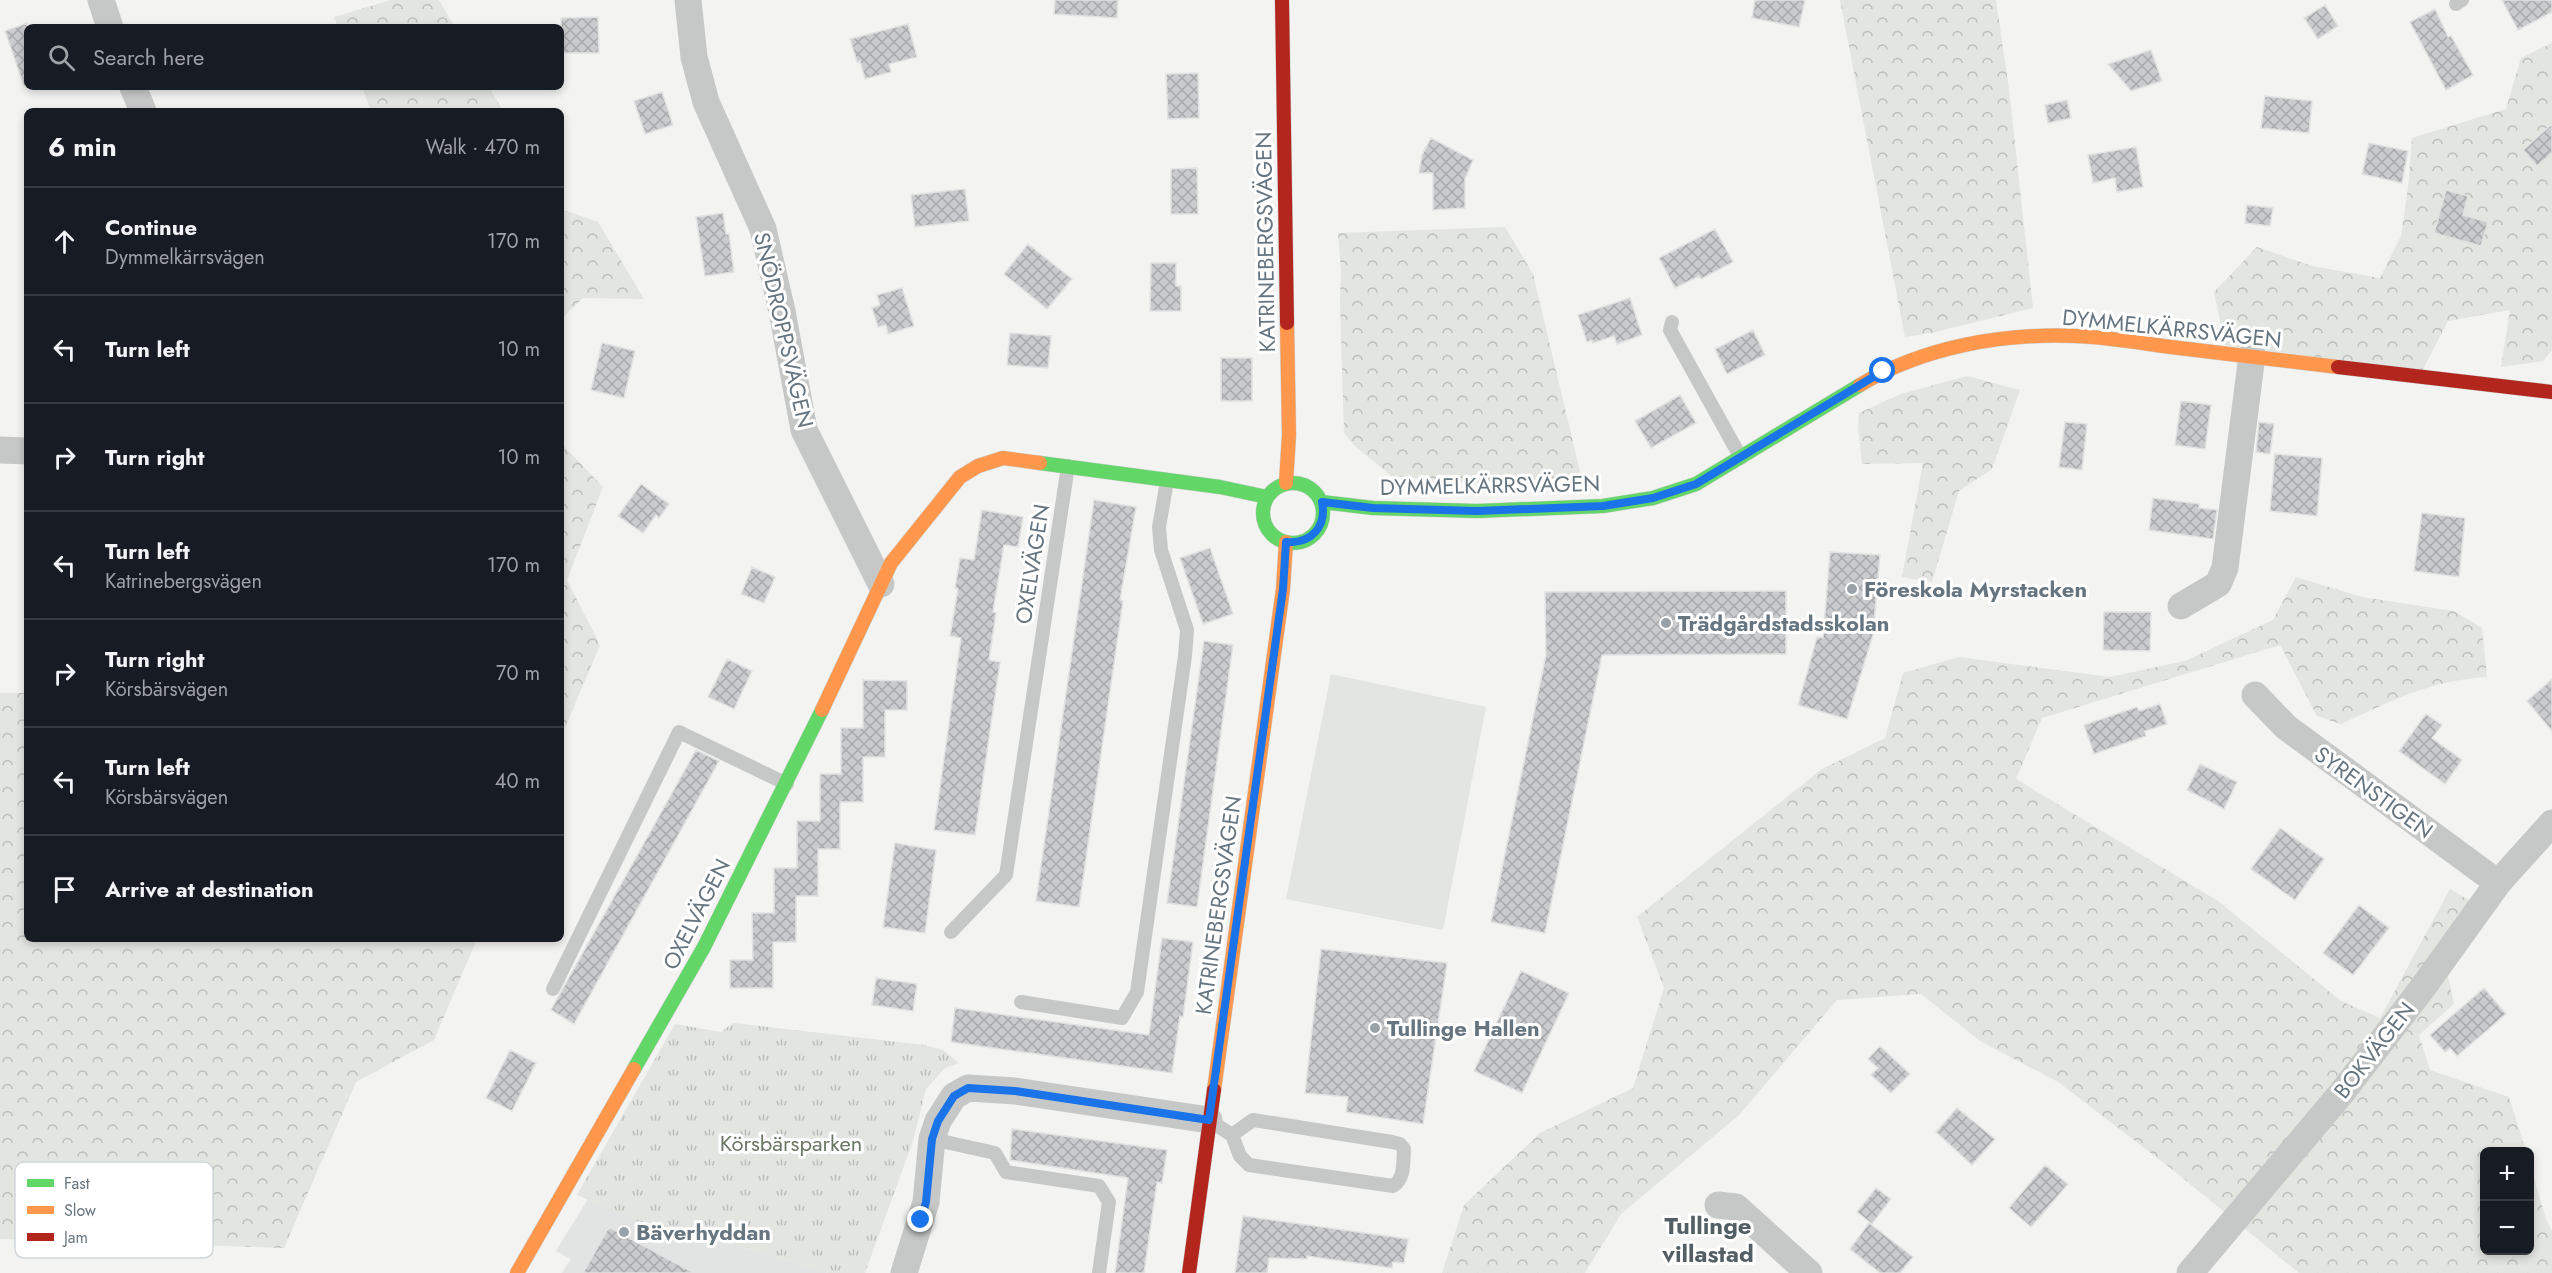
<!DOCTYPE html>
<meta charset="utf-8">
<style>
body{margin:0;font-family:Jost,sans-serif;background:#242831;color:#f1f3f6}
.controls{position:absolute;right:18px;bottom:18px;display:grid;overflow:hidden;border-radius:9px;box-shadow:0 3px 9px #0003}
.controls button{width:54px;height:54px;display:grid;place-items:center;padding:0;border:0;border-bottom:2px solid #363941;background:#171b24;color:#f1f3f6;font:30px sans-serif}
.stop{position:absolute;width:18px;height:18px;margin:-14px;border:4px solid #1a73e8;border-radius:50%;background:#fff}
.stop.end{background:#1a73e8;border-color:#fff;box-shadow:0 2px 6px #0008}
.list{margin:0;padding:0;list-style:none}
h2{display:flex;justify-content:space-between;align-items:center;height:78px;margin:0;padding:0 24px;font-size:26px}
h2 small{font-size:20px;font-weight:400;color:#9ea1a6}
.list li{display:grid;grid-template-columns:39px 1fr auto;gap:18px;align-items:center;box-sizing:border-box;height:108px;padding:0 24px;border-top:2px solid #363941}
.list b{display:block;font-size:22px;white-space:nowrap}
.list p{margin:0;font-size:20px;white-space:nowrap;color:#9ea1a6}
.list em{font-size:20px;font-style:normal;color:#9ea1a6}
.icon{flex:none;width:33px;height:33px;fill:none;stroke:currentColor;stroke-width:2;stroke-linecap:round;stroke-linejoin:round}
.map{position:relative;flex:none;width:2552px;height:1273px;overflow:hidden}
.search{position:absolute;background:#171b24;box-shadow:0 3px 9px #0003;left:24px;top:24px;width:540px;height:66px;display:flex;align-items:center;gap:15px;box-sizing:border-box;padding:0 21px;border-radius:9px;color:#9ea1a6;font-size:22px}
.panel{position:absolute;background:#171b24;box-shadow:0 3px 9px #0003;left:24px;top:108px;width:540px;height:834px;border-radius:9px}
.map>svg:first-child{display:block}
.built{fill:#e2e3e3}
.grass{fill:url(#grass-tufts)}
.forest{fill:url(#forest-crowns)}
.pitch{fill:#e2e5e0}
.building{fill:url(#building-cross-hatch);stroke:#e2e2e2;stroke-width:1.5}
.lines{fill:none;stroke-linecap:round;stroke-linejoin:round}
.fast-casing{stroke:#cfd0d0;stroke-width:15}
.slow-casing{stroke:#cfd0d0;stroke-width:15}
.jam-casing{stroke:#cfd0d0;stroke-width:15}
.lane{stroke:#c6c8c8;stroke-width:14}
.street{stroke:#c6c8c8;stroke-width:27}
.fast{stroke:#63d668;stroke-width:14}
.slow{stroke:#ff974d;stroke-width:14}
.jam{stroke:#b3261e;stroke-width:14}
.route{stroke:#1a73e8;stroke-width:8}
.poi-dot{fill:#97a1a7;stroke:#fff;stroke-width:2}
.labels{text-anchor:middle;dominant-baseline:central;stroke-width:6;stroke-linejoin:round;paint-order:stroke}
.street-label{font-size:22px;fill:#66757f;stroke:#fff}
.poi-label{font-size:22px;font-weight:bold;fill:#66757f;stroke:#fff;text-anchor:start}
.park-label{font-size:22px;fill:#697764;stroke:#fff}
.neighbourhood-label{font-size:24px;font-weight:bold;fill:#535e65;stroke:#fff}
.key{fill:#fff;stroke:#d1d6d9;stroke-width:1.5}
.key-label{font-size:16px;fill:#66757f}
</style>
<div class="map">
<svg width="2552" height="1273" viewBox="0 0 2552 1273">
<defs>
<pattern id="grass-tufts" width="24" height="20" patternUnits="userSpaceOnUse" patternTransform="scale(1.5)"><rect width="24" height="20" fill="#e2e5e0"/><path d="M3 7l-1-3M5 7V3M7 7l1-3M15 17l-1-3M17 17v-4M19 17l1-3" fill="none" stroke="#bbbebb"/></pattern>
<pattern id="forest-crowns" width="20" height="18" patternUnits="userSpaceOnUse" patternTransform="scale(1.5)"><rect width="20" height="18" fill="#e2e5e0"/><path d="M2 6a3 3 0 1 1 6 0M12 15a3 3 0 1 1 6 0" fill="none" stroke="#bbbebb"/></pattern>
<pattern id="building-cross-hatch" width="8" height="8" patternUnits="userSpaceOnUse" patternTransform="scale(1.5)"><rect width="8" height="8" fill="#cacbcc"/><path d="M0 0l8 8M0 8l8-8" fill="none" stroke="#a8a9ab"/></pattern>
</defs>
<rect width="100%" height="100%" fill="#f3f3f2"/>
<path class="built" d="M588,1199L640,1222L722,1241L828,1273H562L571,1259L556,1251Z"/>
<path class="grass" d="M733,1023L924,1045L943,1050L959,1063L945,1068L926,1089L913,1141L865,1273H828L722,1241L640,1222L577,1195L675,1024L721,1032Z"/>
<path class="forest" d="M391,0H439L455,27H338L334,17Z
M1840,0H1996L2009,89L2033,308L1931,333L1905,337Z
M2552,43V350L2543,361L2501,367L2510,310L2448,321L2422,371L2225,345L2214,292L2257,247L2312,266L2380,278L2401,236L2408,188L2412,138L2506,109L2521,58Z
M362,87H489L503,111H371Z
M561,209L598,222L644,299L583,298L561,319Z
M1505,227L1533,274L1582,480L1471,483L1391,476C1375,461 1357,451 1344,433L1340,301L1341,271L1338,233Z
M1967,376L2020,390L1992,469L1959,491L1932,582L1902,577L1923,463L1862,464L1858,426L1859,413L1901,394Z
M561,443L603,487L567,580L600,645L561,737Z
M2296,577L2362,597L2454,611L2482,628L2487,677C2431,680 2391,701 2341,724L2317,716L2280,645L2042,718L2016,779L2218,901L2341,1001L2380,1018L2450,889L2475,904L2443,953L2454,1004L2419,1035L2430,1070L2509,1097L2526,1151L2484,1152V1250H2530V1165L2546,1219L2552,1231V1273H2299L2173,1170L2058,1082L1980,1041L1921,994L1837,1000L1739,1115L1621,1214L1585,1273H1442L1464,1205L1540,1133L1633,1088L1664,988L1637,917L1822,769L1885,738L1903,673L1959,657L2110,677L2185,661L2273,620Z
M0,693H27V939H477L434,1040L356,1082L284,1248L0,1239Z"/>
<path class="pitch" d="M1331,674L1486,707L1443,930L1286,899Z"/>
<path class="building" d="M1055,0H1118L1117,18L1054,14Z
M1755,0H1805L1799,27L1752,18Z
M2502,0H2552V12L2518,30Z
M2325,5L2338,26L2318,39L2304,18Z
M2435,9L2448,37L2451,36L2473,75L2446,90L2410,22Z
M598,17L599,53H561V18Z
M27,23V86H24L5,31Z
M908,24L917,57L889,64L891,72L865,79L860,61L857,62L850,39Z
M2151,50L2162,81L2131,91L2108,64Z
M1198,73L1199,118L1168,119L1166,74Z
M662,92L673,125L645,134L634,101Z
M2265,96L2312,101L2309,133L2261,128Z
M2067,100L2071,118L2048,123L2045,105Z
M2552,124V153L2537,166L2523,150Z
M1431,138L1473,160L1465,179V208L1433,210V173H1419L1422,155Z
M2369,143L2408,151L2402,183L2362,174Z
M2136,147L2143,187L2117,192L2115,178L2093,183L2088,155Z
M1197,168L1198,214H1171V169Z
M965,189L969,221L915,227L911,195Z
M2446,190L2468,196L2463,215L2488,222L2481,246L2434,233Z
M2247,205L2273,208L2270,226L2245,223Z
M723,213L726,234H729L734,272L705,276L696,217Z
M1715,229L1733,262L1701,279L1699,276L1675,288L1659,258Z
M1028,244L1072,279L1047,309L1004,274Z
M1151,263H1176V286H1181V311H1150Z
M902,288L914,326L888,334L886,325L878,327L872,308L880,305L877,295Z
M1630,298L1642,335L1617,344L1614,336L1593,343L1592,340L1587,342L1578,315Z
M1753,330L1765,355L1727,374L1715,349Z
M1010,333L1051,336L1048,368L1007,365Z
M602,343L635,351L624,398L591,390Z
M1221,358H1252V401H1221Z
M1680,395L1696,423L1651,448L1635,421Z
M2181,401L2211,405L2205,449L2175,445Z
M2065,422L2087,424L2082,470L2059,467Z
M2259,422L2274,424L2270,454L2256,452Z
M2275,454L2322,458L2317,516L2270,511Z
M641,484L669,504L659,518L656,515L643,533L618,516Z
M2153,498L2199,504V508L2217,510L2213,539L2149,530Z
M1094,500L1136,507L1120,600L1123,601L1079,907L1036,901Z
M982,510L1023,517L1018,547L1004,545L993,612L996,613L989,660L1000,662L975,835L934,830L961,638L950,636L958,589L955,588L960,558L974,560Z
M2422,513L2465,518L2459,577L2414,571Z
M1210,548L1233,614L1203,624L1180,558Z
M1830,552L1880,555L1873,635L1847,719L1798,705L1817,637L1823,638Z
M752,567L775,577L764,603L741,594Z
M1786,591V654L1602,655L1545,933L1491,922L1546,655L1545,592Z
M2104,612H2151L2150,651L2103,650Z
M1204,641L1233,645L1197,907L1167,903Z
M727,659L752,671L734,709L708,697Z
M2552,679V731L2527,701Z
M863,680L907,681V710H885V757H863V802H840V849H818V896H796V942H773V988H730V960H753L752,913H774V868H797V821H820V774H841V728H863Z
M2160,704L2167,724L2145,731L2146,736L2094,754L2084,725L2137,707L2139,711Z
M2426,714L2442,725L2432,738L2462,760L2445,784L2399,751Z
M696,750L719,761L574,1024L551,1010Z
M2200,764L2237,782L2224,809L2187,790Z
M2280,828L2324,859L2295,900L2251,869Z
M895,843L936,850L925,933L883,927Z
M2359,905L2389,928L2353,975L2323,953Z
M1162,938L1193,942L1183,1017L1180,1016L1172,1073L951,1042L955,1008L1149,1035Z
M1321,949L1447,963L1423,1124L1346,1112L1348,1097L1305,1093Z
M1521,971L1569,993L1522,1093L1474,1071Z
M876,978L917,984L913,1011L872,1005Z
M2484,988L2506,1014L2457,1056L2450,1048L2445,1052L2430,1035Z
M1880,1046L1910,1074L1891,1093L1871,1075L1878,1068L1868,1059Z
M510,1050L536,1063L512,1111L486,1098Z
M1957,1108L1995,1139L1972,1165L1936,1132Z
M1012,1129L1167,1150L1162,1183L1157,1182L1144,1273H1115L1128,1178L1010,1160Z
M2045,1165L2068,1184L2031,1227L2009,1208Z
M1876,1188L1891,1199L1872,1224L1857,1212Z
M1243,1216L1408,1239L1404,1263L1393,1262L1392,1268L1307,1256V1259L1269,1258L1267,1273H1235Z
M1869,1223L1913,1257L1900,1273H1880L1850,1249Z
M609,1227L694,1273H583Z"/>
<g class="lines">
<g class="fast-casing">
<path id="fast" d="M1040,463L1220,487L1267,497
M1263 513a30 30 0 1 1 60 0a30 30 0 1 1-60 0Z
M1322,502L1373,508L1477,511L1603,506L1653,498L1696,484L1860,385
M634,1069L704,947L822,710"/>
</g>
<g class="slow-casing">
<path id="slow" d="M1860,385C1923,347 2002,333 2075,336C2110,337 2145,344 2179,348C2232,354 2285,361 2338,367
M1286,483L1289,435L1287,323
M822,710L891,563L960,477L978,466L1003,458L1040,463
M1214,1090L1283,589L1286,542
M517,1273L634,1069"/>
</g>
<g class="jam-casing">
<path id="jam" d="M1282,0L1287,323
M2338,367L2552,392
M1189,1273L1214,1090"/>
</g>
<path class="lane" d="M2456,4L2462,0
M1672,322L1670,330L1741,458
M951,932L1006,875L1068,466
M553,989L679,732L787,784
M1021,1002L1122,1018L1137,992L1185,656L1187,630L1161,550L1159,527L1167,481
M1210,1121L1232,1135L1240,1156L1249,1165L1393,1186C1405,1179 1403,1162 1404,1149L1400,1144L1392,1142L1253,1120L1232,1135
M932,1139L995,1153L1006,1172L1099,1186L1109,1202L1099,1273"/>
<path class="street" d="M101,0L110,27
M688,0L694,57L706,102L763,229L782,311L804,430L881,584
M133,87L143,111
M0,450L27,451
M2181,606L2218,584L2225,568L2252,355
M2255,695L2286,727L2498,883
M1718,1205L1736,1207L1809,1273
M904,1273L926,1202L932,1139L938,1121L954,1096L968,1088L1015,1091L1209,1120
M2190,1273L2344,1090L2421,990L2498,883L2552,823"/>
<use href="#fast" class="fast"/>
<use href="#slow" class="slow"/>
<use href="#jam" class="jam"/>
</g>
<g class="lines">
<path class="route" d="M921,1220L926,1202L932,1139L938,1121L954,1096L968,1088L1015,1091L1209,1120L1283,589L1286,542C1311,544 1327,527 1322,502L1373,508L1477,511L1603,506L1653,498L1696,484L1883,371"/>
</g>
<g class="poi-dot">
<circle cx="1852" cy="589" r="6"/>
<circle cx="1666" cy="623" r="6"/>
<circle cx="1375" cy="1028" r="6"/>
<circle cx="624" cy="1232" r="6"/>
</g>
<g class="labels">
<g class="street-label">
<text transform="translate(1265 242) rotate(-91)">KATRINEBERGSVÄGEN</text>
<text transform="translate(2172 328) rotate(6)">DYMMELKÄRRSVÄGEN</text>
<text transform="translate(784 330) rotate(77)">SNÖDROPPSVÄGEN</text>
<text transform="translate(1490 485) rotate(-1)">DYMMELKÄRRSVÄGEN</text>
<text transform="translate(1032 564) rotate(-81)">OXELVÄGEN</text>
<text transform="translate(2374 792) rotate(36)">SYRENSTIGEN</text>
<text transform="translate(1218 905) rotate(-82)">KATRINEBERGSVÄGEN</text>
<text transform="translate(696 914) rotate(-63)">OXELVÄGEN</text>
<text transform="translate(2374 1050) rotate(-52)">BOKVÄGEN</text>
</g>
<g class="poi-label">
<text x="1864" y="589">Föreskola Myrstacken</text>
<text x="1678" y="623">Trädgårdstadsskolan</text>
<text x="1387" y="1028">Tullinge Hallen</text>
<text x="636" y="1232">Bäverhyddan</text>
</g>
<g class="park-label">
<text x="791" y="1143">Körsbärsparken</text>
</g>
<g class="neighbourhood-label">
<text x="1708" y="1225">Tullinge<tspan x="1708" dy="28">villastad</tspan></text>
</g>
</g>
<rect x="15" y="1162" width="198" height="96" rx="9" class="key"/>
<rect x="27" y="1179" width="27" height="8" fill="#63d668"/>
<rect x="27" y="1206" width="27" height="8" fill="#ff974d"/>
<rect x="27" y="1233" width="27" height="8" fill="#b3261e"/>
<g class="key-label">
<text x="64" y="1189">Fast</text>
<text x="64" y="1216">Slow</text>
<text x="64" y="1243">Jam</text>
</g>
</svg>
<div class="controls">
<button>+</button>
<button>−</button>
</div>
<div class="stop" style="left:1883px;top:371px"></div>
<div class="stop end" style="left:921px;top:1220px"></div>
<div class="search"><svg class="icon" aria-label="search" viewBox="0 0 24 24"><circle cx="10" cy="10" r="6"/><path d="M15 15l6 6"/></svg>Search here</div>
<section class="panel">
<h2>6 min<small>Walk · 470 m</small></h2>
<ul class="list">
<li><svg class="icon" aria-label="ahead" viewBox="0 0 24 24"><path d="M12 20V5M6 11l6-6 6 6"/></svg><div><b>Continue</b><p>Dymmelkärrsvägen</p></div><em>170 m</em></li>
<li><svg class="icon" aria-label="left" viewBox="0 0 24 24"><path d="M17 20v-9H6M10 6l-5 5 5 5"/></svg><div><b>Turn left</b></div><em>10 m</em></li>
<li><svg class="icon" aria-label="right" viewBox="0 0 24 24"><path d="M7 20v-9h11M14 6l5 5-5 5"/></svg><div><b>Turn right</b></div><em>10 m</em></li>
<li><svg class="icon" aria-label="left" viewBox="0 0 24 24"><path d="M17 20v-9H6M10 6l-5 5 5 5"/></svg><div><b>Turn left</b><p>Katrinebergsvägen</p></div><em>170 m</em></li>
<li><svg class="icon" aria-label="right" viewBox="0 0 24 24"><path d="M7 20v-9h11M14 6l5 5-5 5"/></svg><div><b>Turn right</b><p>Körsbärsvägen</p></div><em>70 m</em></li>
<li><svg class="icon" aria-label="left" viewBox="0 0 24 24"><path d="M17 20v-9H6M10 6l-5 5 5 5"/></svg><div><b>Turn left</b><p>Körsbärsvägen</p></div><em>40 m</em></li>
<li><svg class="icon" aria-label="arrive" viewBox="0 0 24 24"><path d="M6 21V4h12l-3 4 3 4H6"/></svg><div><b>Arrive at destination</b></div></li>
</ul>
</section>
</div>
